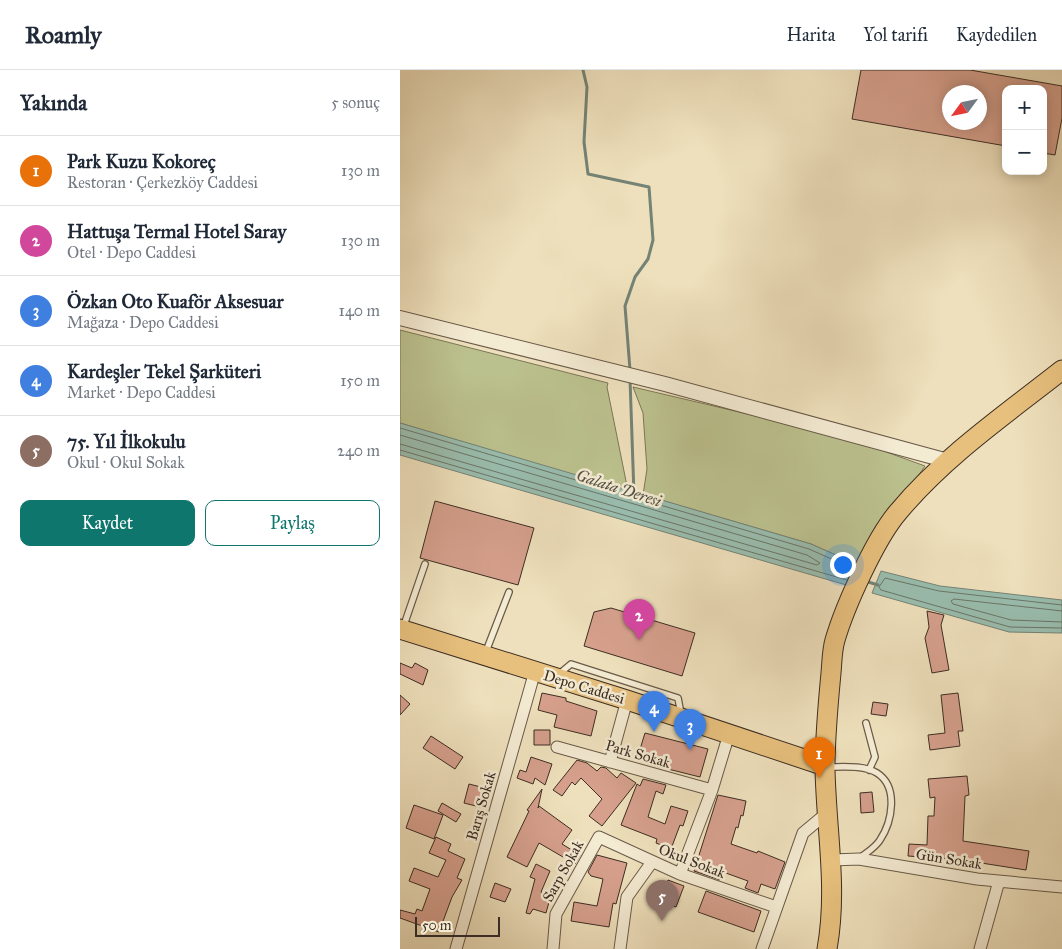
<!DOCTYPE html>
<html lang="tr">
<meta charset="utf-8">
<style>
body{margin:0;font-family:"IM FELL Great Primer",serif;background:#f2f2f3;color:#1f2937}
.controls{position:absolute;right:15px;top:15px;display:grid;overflow:hidden;border-radius:10px;box-shadow:0 2px 12px #0003}
.controls button{width:45px;height:45px;display:grid;place-items:center;padding:0;border:0;border-bottom:1px solid #e0e1e3;background:#fff;color:#1f2937;font:25px sans-serif}
.compass{position:absolute;left:542px;top:15px;width:45px;height:45px;border-radius:50%;background:#fff;box-shadow:0 2px 12px #0003;rotate:237deg}
.scale{position:absolute;left:15px;bottom:12px;width:85px;box-sizing:border-box;padding-left:5px;border:2px solid #3d2d22;border-top:0;font-size:14px;line-height:18px;white-space:nowrap;color:#3d2d22;-webkit-text-stroke:4px #f4ebd3;paint-order:stroke}
.you{position:absolute;left:442px;top:494px;width:18px;height:18px;margin:-12px;border:4px solid #fff;border-radius:50%;background:#1a73e8;box-shadow:0 0 0 8px #1a73e833}
.badge{display:grid;place-items:center;width:32px;height:32px;border-radius:50%;background:#0f766e;color:#fff;font-size:16px;font-weight:700}
.pin{position:absolute;translate:-50% -41px;filter:drop-shadow(0 1px 2px #0008)}
.pin::after{content:'';position:absolute;top:26px;width:18px;height:15px;background:inherit;clip-path:polygon(0 0,100% 0,50% 100%)}
.list{margin:0;padding:0;list-style:none}
h2{display:flex;justify-content:space-between;align-items:center;height:65px;margin:0;padding:0 20px;font-size:21px}
h2 small{font-size:16px;font-weight:400;color:#747a83}
.list li{display:grid;grid-template-columns:32px 1fr auto;gap:15px;align-items:center;box-sizing:border-box;height:70px;padding:0 20px;border-top:1px solid #e0e1e3}
.list b{display:block;font-size:19px;white-space:nowrap}
.list p{margin:0;font-size:16px;white-space:nowrap;color:#747a83}
.list em{font-size:16px;font-style:normal;color:#747a83}
.actions{display:flex;gap:10px;padding:15px 20px}
.actions a{flex:1;padding:11px 0;border:1px solid #0f766e;border-radius:10px;text-align:center;font-size:18px;color:#0f766e}
.actions .main{background:#0f766e;color:#fff}
.map{position:relative;flex:none;width:662px;height:879px;overflow:hidden}
header{display:flex;align-items:center;gap:30px;box-sizing:border-box;height:70px;padding:0 25px;background:#fff;border-bottom:1px solid #e0e1e3}
header strong{font-size:24px}
nav{display:flex;gap:28px;margin-inline-start:auto;font-size:18px}
main{display:flex}
aside{flex:1;background:#fff}
.map>svg:first-child{display:block}
.green{fill:#bbc18e;stroke:#7c7758}
.water{fill:#99bdae;stroke:#748376}
.lines{fill:none;stroke-linecap:round;stroke-linejoin:round}
.shore{stroke:#6b7568;stroke-width:1}
.stream{stroke:#748376;stroke-width:3}
.building{fill:#d6a08d;stroke:#3d2d22;fill-rule:evenodd}
.service-casing{stroke:#695a48;stroke-width:8}
.minor-casing{stroke:#695a48;stroke-width:13}
.tertiary-casing{stroke:#695a48;stroke-width:16}
.primary-casing{stroke:#3d2d22;stroke-width:21}
.service{stroke:#f4ebd3;stroke-width:5.5}
.minor{stroke:#f4ebd3;stroke-width:11}
.tertiary{stroke:#f4ebd3;stroke-width:14}
.primary{stroke:#e7c07e;stroke-width:19}
.labels{text-anchor:middle;dominant-baseline:central;stroke-width:5;stroke-linejoin:round;paint-order:stroke}
.street-label{font-size:15px;fill:#3d2d22;stroke:#f4ebd3}
.water-label{font-size:16px;font-style:italic;fill:#545145;stroke:#f4ebd3}
</style>
<header>
<strong>Roamly</strong>
<nav><a>Harita</a><a>Yol tarifi</a><a>Kaydedilen</a></nav>
</header>
<main>
<aside>
<h2>Yakında<small>5 sonuç</small></h2>
<ul class="list">
<li><span class="badge" style="background:#e8710a">1</span><div><b>Park Kuzu Kokoreç</b><p>Restoran · Çerkezköy Caddesi</p></div><em>130 m</em></li>
<li><span class="badge" style="background:#d1479c">2</span><div><b>Hattuşa Termal Hotel Saray</b><p>Otel · Depo Caddesi</p></div><em>130 m</em></li>
<li><span class="badge" style="background:#3f7fe0">3</span><div><b>Özkan Oto Kuaför Aksesuar</b><p>Mağaza · Depo Caddesi</p></div><em>140 m</em></li>
<li><span class="badge" style="background:#3f7fe0">4</span><div><b>Kardeşler Tekel Şarküteri</b><p>Market · Depo Caddesi</p></div><em>150 m</em></li>
<li><span class="badge" style="background:#8d6e63">5</span><div><b>75. Yıl İlkokulu</b><p>Okul · Okul Sokak</p></div><em>240 m</em></li>
</ul>
<div class="actions"><a class="main">Kaydet</a><a>Paylaş</a></div>
</aside>
<div class="map">
<svg width="662" height="879" viewBox="0 0 662 879">
<rect width="100%" height="100%" fill="#eee0bc"/>
<filter id="stains"><feTurbulence type="fractalNoise" baseFrequency=".004" numOctaves="4"/><feColorMatrix values="0 0 0 0 .2 0 0 0 0 .09 0 0 0 0 .02 0 0 0 .5 -.17"/></filter>
<radialGradient id="worn" r=".72"><stop offset=".6" stop-color="#630" stop-opacity="0"/><stop offset="1" stop-color="#630" stop-opacity=".3"/></radialGradient>
<path class="green" d="M0,260L208,313L207,317L227,416L222,420L0,353Z
M233,317L445,367L525,396L482,459L463,497L411,474L243,425L247,399L243,343Z"/>
<path class="water" d="M0,353L411,474L463,497L453,517L0,385Z
M481,501L540,516L662,530V563L609,562L472,523Z"/>
<g class="lines">
<path class="shore" d="M0,358L409,479L452,498
M0,365L407,485L420,493L417,495L0,374
M0,380L447,510
M662,535L539,521L485,508L479,517L481,520L610,557L662,558
M662,541L554,529L551,531L553,534L611,550L662,552"/>
<path class="stream" d="M183,0L187,17L184,72L188,104L249,117L253,170L248,189L235,207L225,236L230,300
M230,309L234,425
M465,511L478,515"/>
</g>
<path class="building" d="M461,0H570L662,16V48L655,85L643,83V19H606V76L452,49ZM550,22H580V52H550Z
M35,431L134,458L118,515L20,488Z
M211,538L295,563L282,606L184,576L194,542Z
M527,541L544,545L541,555L549,600L532,603L525,568L529,557Z
M0,593L12,598L15,593L28,600L23,615L0,604Z
M142,623L166,628V631L197,641L191,666L154,657L157,645L138,640Z
M558,623L563,661H558L560,676L530,680L528,665L545,663L541,625Z
M0,625L10,634L0,645Z
M473,632L488,634L486,646L471,644Z
M134,660H150V675H134Z
M245,663L308,679L300,707L248,694L249,692L237,689Z
M31,666L63,687L55,699L23,678Z
M131,687L152,694L145,715L135,708L133,714L117,708L120,700L126,702Z
M177,690L187,693L197,701L201,697L206,698L217,708L221,703L236,713L202,756L189,746L202,729L181,708L175,715L172,712L162,726L153,720Z
M567,706L569,725L565,726L563,771L629,781L626,800L562,790L508,786L509,774L527,775L528,746H534L535,727L530,728L528,709Z
M243,709L266,715L263,724L256,721L248,747L265,754L271,736L288,741L283,756L280,755L271,779L256,773L257,769L221,755L237,714L240,716Z
M69,714L85,718L80,737L64,733Z
M142,719L138,738L139,736L172,760L162,774L180,785L175,794L139,773L127,797L107,787L129,741L127,740Z
M472,722L474,742L461,743L460,723Z
M318,725L346,731L343,746L341,745L338,758L336,757L331,774L357,783L358,781L385,792L375,819L361,814L358,823L345,818L348,811L323,802L320,810L294,801Z
M42,733L61,744L56,752L38,741Z
M14,735L43,745L34,769L6,758Z
M36,767L51,774L48,781L65,789L57,808L62,810L52,827L39,862L0,848V840L15,844L17,839L22,841L30,819L9,811L14,798L38,807L46,790L29,783Z
M197,785L227,793L216,834L213,833L209,857L171,851L174,832L197,836L203,809L191,806L188,802Z
M136,794L150,801L141,822L151,825L146,843L133,839L130,844L126,843L135,809L130,807Z
M268,810L284,816L276,837L260,831Z
M95,813L111,819L105,832L90,827Z
M306,821L361,841L354,862L298,842Z"/>
<g class="lines">
<g class="service-casing">
<path id="service" d="M3,558L25,494
M85,584L109,522
M159,604L171,594L278,628L281,644
M466,653L475,687L469,700
M428,697C443,697 464,695 477,703C499,717 492,752 480,770C476,777 466,783 460,788"/>
</g>
<g class="minor-casing">
<path id="minor" d="M157,677L312,720
M210,692L227,630
M432,790L459,789L577,809L662,817
M280,804L312,720L329,664
M56,879L135,601
M153,879L156,844L199,767L280,804L376,837
M220,879L227,827L252,792
M362,879L403,763L427,743
M580,879L599,811"/>
</g>
<g class="tertiary-casing">
<path id="tertiary" d="M0,248L265,314L548,391"/>
</g>
<g class="primary-casing">
<path id="primary" d="M0,559L227,630L425,696
M427,879C438,818 426,759 425,698C425,666 428,635 431,603C432,592 432,580 435,570C445,536 476,467 499,441C545,386 606,344 662,300"/>
</g>
<use href="#service" class="service"/>
<use href="#minor" class="minor"/>
<use href="#tertiary" class="tertiary"/>
<use href="#primary" class="primary"/>
</g>
<g class="labels">
<g class="street-label">
<text transform="translate(184 617) rotate(17)">Depo Caddesi</text>
<text transform="translate(238 684) rotate(16)">Park Sokak</text>
<text transform="translate(81 736) rotate(-74)">Barış Sokak</text>
<text transform="translate(549 789) rotate(9)">Gün Sokak</text>
<text transform="translate(292 791) rotate(21)">Okul Sokak</text>
<text transform="translate(163 801) rotate(-61)">Sarp Sokak</text>
</g>
<g class="water-label">
<text transform="translate(219 418) rotate(18)">Galata Deresi</text>
</g>
</g>
<rect width="100%" height="100%" filter="url(#stains)"/>
<rect width="100%" height="100%" fill="url(#worn)"/>
</svg>
<div class="controls">
<button>+</button>
<button>−</button>
</div>
<svg class="compass" viewBox="-18 -18 36 36"><path d="M0-13l5 13h-10z" fill="#e53935"/><path d="M0 13l5-13h-10z" fill="#747a83"/></svg>
<div class="scale">50 m</div>
<div class="you"></div>
<div class="pin badge" style="left:419px;top:708px;background:#e8710a">1</div>
<div class="pin badge" style="left:239px;top:570px;background:#d1479c">2</div>
<div class="pin badge" style="left:290px;top:680px;background:#3f7fe0">3</div>
<div class="pin badge" style="left:254px;top:662px;background:#3f7fe0">4</div>
<div class="pin badge" style="left:262px;top:851px;background:#8d6e63">5</div>
</div>
</main>
